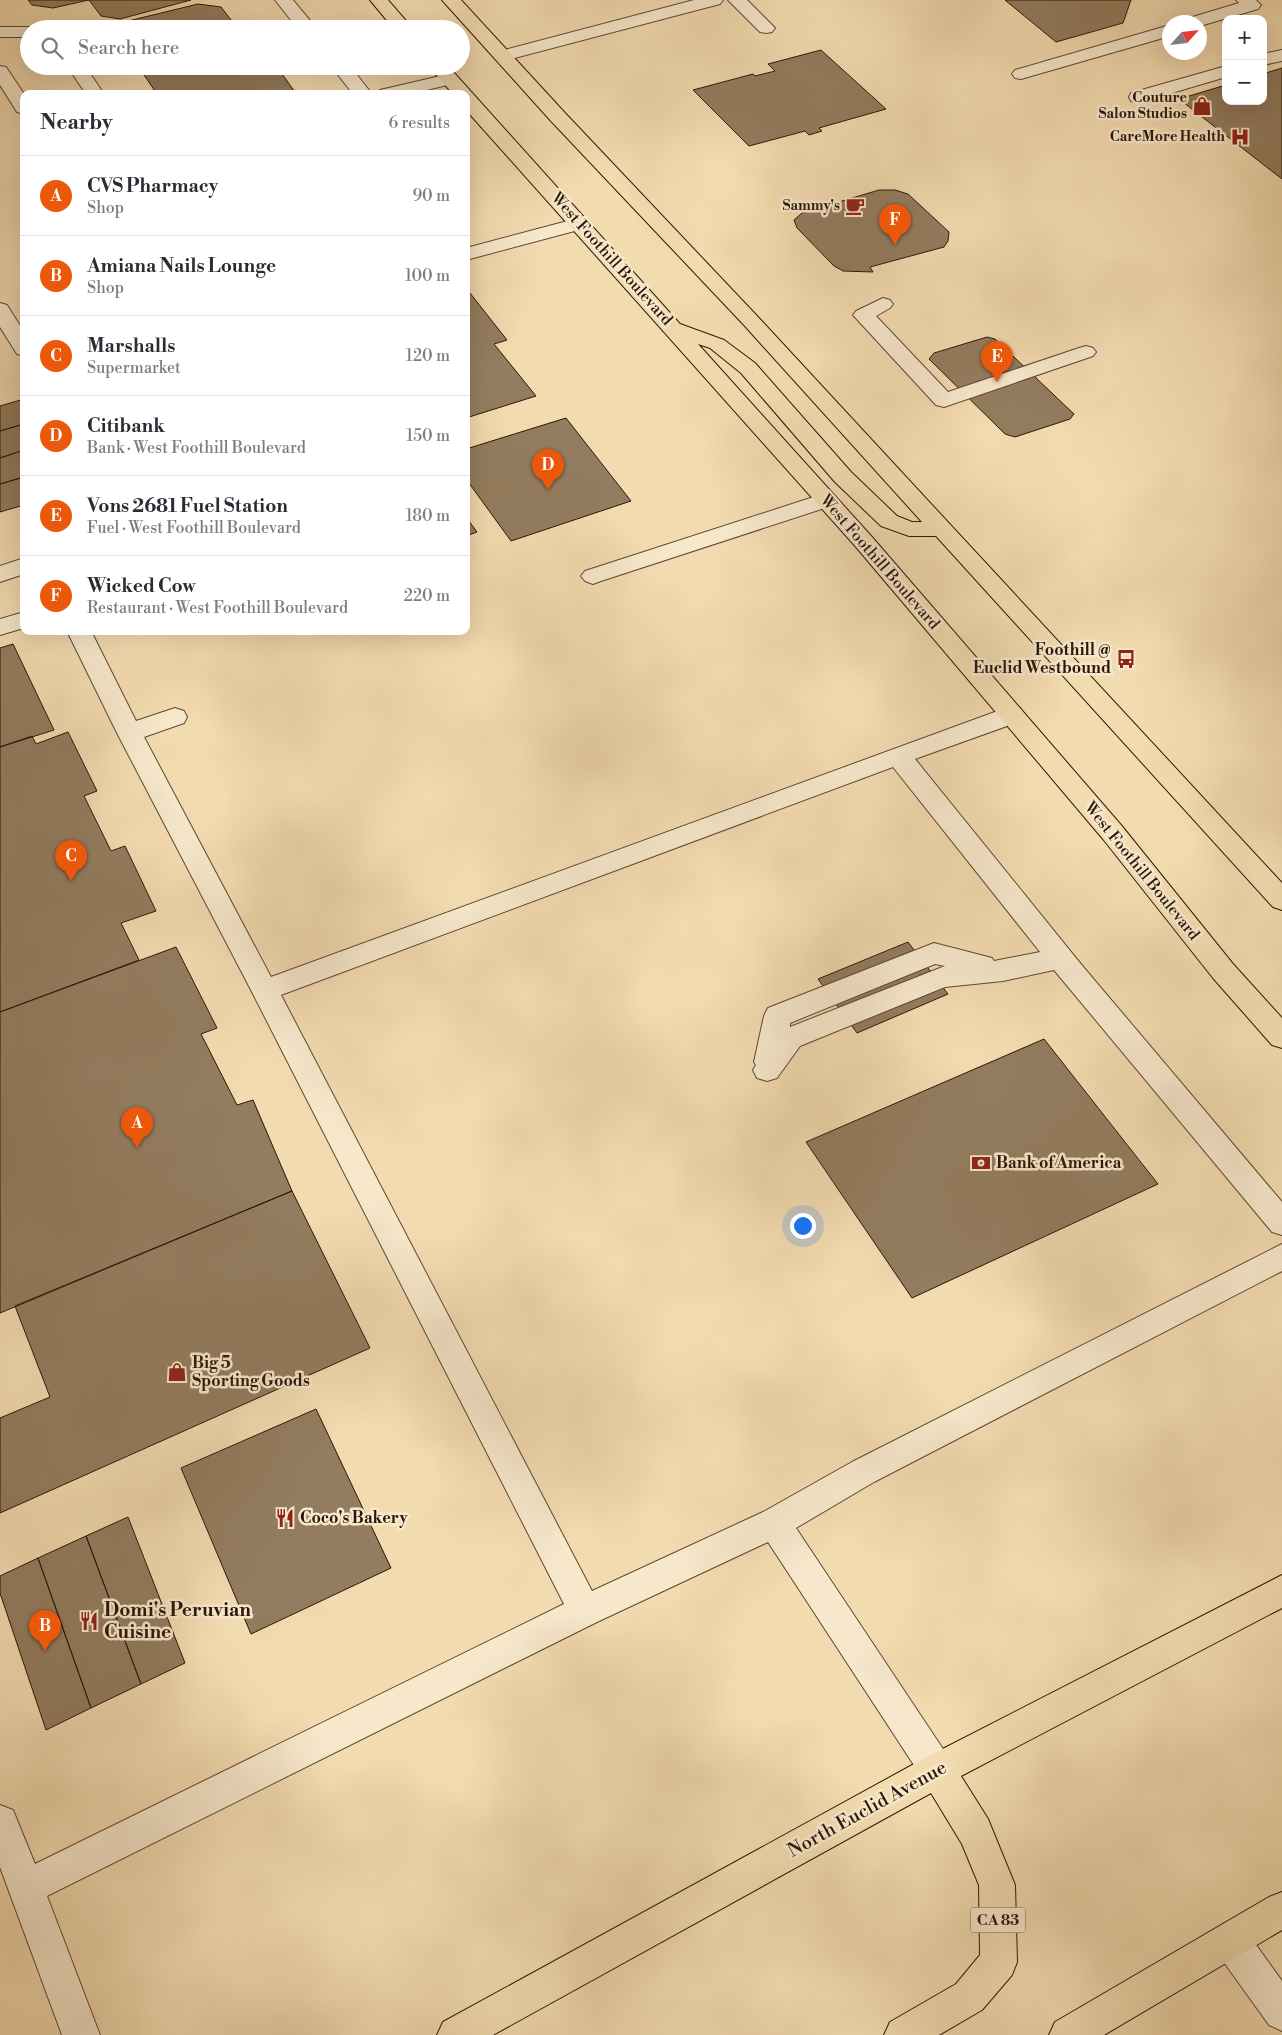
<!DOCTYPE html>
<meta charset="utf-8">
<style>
body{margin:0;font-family:"Libre Bodoni",serif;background:#f7f7f7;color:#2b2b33}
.controls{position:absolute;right:15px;top:15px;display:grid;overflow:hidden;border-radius:10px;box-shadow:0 5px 20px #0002}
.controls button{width:45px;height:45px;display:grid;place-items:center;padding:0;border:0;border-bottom:1px solid #e1e1e2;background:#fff;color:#2b2b33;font:25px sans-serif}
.compass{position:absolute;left:1162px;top:15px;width:45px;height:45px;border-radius:50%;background:#fff;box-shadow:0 5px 20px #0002;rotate:63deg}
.you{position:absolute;left:802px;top:1225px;width:18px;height:18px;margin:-12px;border:4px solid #fff;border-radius:50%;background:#1a73e8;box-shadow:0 0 0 8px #1a73e833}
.badge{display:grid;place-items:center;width:32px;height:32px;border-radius:50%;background:#ea580c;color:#fff;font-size:16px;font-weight:700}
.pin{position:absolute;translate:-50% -41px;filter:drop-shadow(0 1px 2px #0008)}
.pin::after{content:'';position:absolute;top:26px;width:18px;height:15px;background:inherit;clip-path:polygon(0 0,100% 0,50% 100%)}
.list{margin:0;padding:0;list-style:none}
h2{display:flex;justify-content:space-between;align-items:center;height:65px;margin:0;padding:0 20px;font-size:21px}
h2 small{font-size:16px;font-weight:400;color:#7c7c81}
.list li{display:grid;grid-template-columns:32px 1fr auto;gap:15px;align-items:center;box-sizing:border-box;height:80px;padding:0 20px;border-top:1px solid #e1e1e2}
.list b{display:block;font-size:19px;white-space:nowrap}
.list p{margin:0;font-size:16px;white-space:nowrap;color:#7c7c81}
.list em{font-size:16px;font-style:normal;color:#7c7c81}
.icon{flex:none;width:28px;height:28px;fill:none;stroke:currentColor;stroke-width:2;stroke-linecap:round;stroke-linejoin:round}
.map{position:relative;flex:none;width:1282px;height:2035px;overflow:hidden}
.search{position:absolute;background:#fff;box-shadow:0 5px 20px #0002;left:20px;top:20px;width:450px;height:55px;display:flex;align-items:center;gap:12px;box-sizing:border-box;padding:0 18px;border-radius:28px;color:#7c7c81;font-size:19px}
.panel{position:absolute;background:#fff;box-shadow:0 5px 20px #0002;left:20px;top:90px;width:450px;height:545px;border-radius:10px}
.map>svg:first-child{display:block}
.building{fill:#937c5f;stroke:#2b1608}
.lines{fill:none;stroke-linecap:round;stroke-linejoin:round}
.minor-casing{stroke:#5d4732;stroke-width:2}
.major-casing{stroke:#2b1608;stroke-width:2}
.minor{fill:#f7e8cc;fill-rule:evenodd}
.major{fill:#f3dbb0;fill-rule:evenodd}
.labels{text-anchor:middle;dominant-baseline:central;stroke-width:5;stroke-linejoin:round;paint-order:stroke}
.far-poi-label{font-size:14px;font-weight:bold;fill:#2b1608;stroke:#f7e8cc;text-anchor:end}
.shield{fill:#f7e8cc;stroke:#685543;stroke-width:1}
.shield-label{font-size:15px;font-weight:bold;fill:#2b1608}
.street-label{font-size:16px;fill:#2b1608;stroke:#f7e8cc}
.poi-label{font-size:16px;font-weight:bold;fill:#2b1608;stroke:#f7e8cc;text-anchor:start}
.near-poi-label{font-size:19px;font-weight:bold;fill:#2b1608;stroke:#f7e8cc;text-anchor:start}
.near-street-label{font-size:19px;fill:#2b1608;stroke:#f7e8cc}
</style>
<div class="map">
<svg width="1282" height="2035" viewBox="0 0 1282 2035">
<rect width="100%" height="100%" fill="#f3dbb0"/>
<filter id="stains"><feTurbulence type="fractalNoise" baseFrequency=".004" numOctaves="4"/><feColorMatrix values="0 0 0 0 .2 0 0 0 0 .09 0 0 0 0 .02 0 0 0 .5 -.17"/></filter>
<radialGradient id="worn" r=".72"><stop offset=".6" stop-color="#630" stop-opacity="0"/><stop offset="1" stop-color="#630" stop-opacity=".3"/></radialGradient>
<path class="building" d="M28,0H191L120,19L101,16L89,0L53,8L32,5Z
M1005,0H1131L1123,23L1056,42Z
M198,4L221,7L238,29H119L124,22Z
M821,50L886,109L819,128L822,131L809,135L805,131L749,146L693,90L753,74L755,76L775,71L768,64Z
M138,66H271L277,67L295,92L293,94H157Z
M1282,68V179L1179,99L1226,85V101H1263V74Z
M879,190H895L908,194L949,232L948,241L944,247L870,267L873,272L843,271L834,266L797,228L794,220L802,213Z
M466,288L507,340L494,344L536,396L466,418Z
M987,337L995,339L1074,414L1070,419L1015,437L1005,434L929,359L934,353Z
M24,399V424L0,431V406Z
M566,418L631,501L511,541L466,479V449Z
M24,424V450L0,458V431Z
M24,450V477L0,484V458Z
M24,477V505L0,512V484Z
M466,517L477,532L466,536Z
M13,644L54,730L0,747V648Z
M68,732L97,791L84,796L111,851L125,846L156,911L121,923L139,960L0,1012V747L32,736L36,744Z
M908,942L948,994L857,1033L818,979Z
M176,947L217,1028L201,1034L237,1105L253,1100L292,1191L0,1313V1012Z
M1044,1039L1158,1184L912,1298L806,1142Z
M292,1191L370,1348L0,1513V1418L50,1397L15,1306Z
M316,1409L391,1568L251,1634L181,1468Z
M128,1517L185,1663L141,1684L86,1536Z
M86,1536L141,1684L91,1708L38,1558Z
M38,1558L91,1708L46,1730L0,1593V1576Z"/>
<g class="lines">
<g class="minor-casing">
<path id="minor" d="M275,0H293L317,29H298Z
M694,0H723L720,4L503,61L497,60L494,56L497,52Z
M728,0H747L775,28L772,32L766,33L760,32Z
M1236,0H1256L1261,5L1258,9L1200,26V22H1186L1189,18L1239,3Z
M1170,25V36L1021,79L1015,78L1012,74L1015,70Z
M0,27H29L36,29H29V37H0Z
M1282,50V61L1263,65V54Z
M0,66L6,67L24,94V114L17,112L0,85Z
M67,66H85L104,94H86Z
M331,66H350L372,94H353Z
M1226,66V77L1138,103L1131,101L1129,97L1131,93Z
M449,74L455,75L458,79L455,83L411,94H378L380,90Z
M579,218L586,220L589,224L586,228L466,260V248Z
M883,298L890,300L893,304L890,308L876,316L948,392L1079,348L1086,346L1093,348L1096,352L1093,356L944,407L936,405L853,315L856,311Z
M0,303L7,305L24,332V356L17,354L0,327Z
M826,493L834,495L837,500L834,505L601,581L593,584L585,581L581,576L585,571Z
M24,558V574L0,582V566Z
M24,612V628L0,635V619Z
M67,631H91L136,721L175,708L184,711L187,717L184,723L144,737L271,977L1003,709L1012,706L1021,709L1024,715L1021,721L915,759L1080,963L1282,1202V1235L1272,1232L1054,970L1003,981L945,987L800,1046L777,1078L767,1081L757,1078L753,1070L756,1065L754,1062L764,1016L768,1008L934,943L992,958L994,961L1040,952L893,767L281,995L592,1591L763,1512L852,1462L1282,1244V1271L874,1482L796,1528L949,1758L954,1770L949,1782L937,1787L925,1782L768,1542L597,1622L47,1896L100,2035H62L0,1867V1805L13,1810L35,1864L564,1604L251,990L117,733ZM935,964L945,966L790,1027V1023Z
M1231,1923L1244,1928L1282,1981V2031L1269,2025L1218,1954L1213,1941L1218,1928Z"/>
</g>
<g class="major-casing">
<path id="major" d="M370,0H388L413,29H394Z
M442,0H461L565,113L758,317L1282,883V910L1273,907L936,536H909L881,526L835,482L741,373L710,348L698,344L872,537L1121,825L1233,964L1282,1018V1048L1272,1045L1213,978L1103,839L856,547L466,110V94H453L432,70L429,66H448L680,324L724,340L755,363L851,472L897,516L912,522H922L744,325L551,121Z
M1282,1575V1608L961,1776L988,1819L1015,1885L1017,1962L1012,1975L982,2010L939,2035H884L890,2022L956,1984L980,1955L979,1885L962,1844L931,1793L493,2035H437L443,2022L925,1758Z
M1282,1892V1930L1104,2035H1049L1055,2022L1269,1897Z"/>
</g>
<use href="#minor" class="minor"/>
<use href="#major" class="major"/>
</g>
<defs>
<g id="shop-bare" transform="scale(1.5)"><path d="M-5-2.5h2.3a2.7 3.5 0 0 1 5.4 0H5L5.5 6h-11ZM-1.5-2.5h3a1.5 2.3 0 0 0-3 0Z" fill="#8f2418" stroke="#f7e8cc" stroke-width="2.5" paint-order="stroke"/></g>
<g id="hospital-bare" transform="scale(1.5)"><path d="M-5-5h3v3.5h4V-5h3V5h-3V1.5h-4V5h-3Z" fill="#8f2418" stroke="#f7e8cc" stroke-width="2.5" paint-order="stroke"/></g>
<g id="cafe-bare" transform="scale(1.5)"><path d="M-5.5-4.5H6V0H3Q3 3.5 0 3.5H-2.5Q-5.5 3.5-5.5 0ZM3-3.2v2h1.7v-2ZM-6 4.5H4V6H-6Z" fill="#8f2418" stroke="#f7e8cc" stroke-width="2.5" paint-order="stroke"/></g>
<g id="bus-bare" transform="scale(1.5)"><path d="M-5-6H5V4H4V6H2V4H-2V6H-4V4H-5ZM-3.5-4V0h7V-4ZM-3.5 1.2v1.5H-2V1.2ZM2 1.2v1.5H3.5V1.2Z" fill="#8f2418" stroke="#f7e8cc" stroke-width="2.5" paint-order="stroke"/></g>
<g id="bank-bare" transform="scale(1.5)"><path d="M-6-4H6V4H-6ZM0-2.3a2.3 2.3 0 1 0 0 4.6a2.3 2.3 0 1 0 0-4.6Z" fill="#8f2418" stroke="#f7e8cc" stroke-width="2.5" paint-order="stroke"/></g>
<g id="restaurant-bare" transform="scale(1.5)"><path d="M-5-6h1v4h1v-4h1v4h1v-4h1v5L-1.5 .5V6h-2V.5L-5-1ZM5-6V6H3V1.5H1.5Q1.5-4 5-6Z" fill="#8f2418" stroke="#f7e8cc" stroke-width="2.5" paint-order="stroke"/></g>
</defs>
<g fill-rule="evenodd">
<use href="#shop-bare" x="1202" y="106"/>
<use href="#hospital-bare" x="1240" y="137"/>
<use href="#cafe-bare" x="855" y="206"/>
<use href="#bus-bare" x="1126" y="659"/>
<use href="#bank-bare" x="981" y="1163"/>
<use href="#shop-bare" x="177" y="1372"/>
<use href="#restaurant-bare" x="285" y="1518"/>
<use href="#restaurant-bare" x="89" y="1621"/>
</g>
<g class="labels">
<g class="far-poi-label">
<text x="1187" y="98">Couture<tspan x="1187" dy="16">Salon Studios</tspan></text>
<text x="1225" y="137">CareMore Health</text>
<text x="840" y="206">Sammy's</text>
</g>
<rect class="shield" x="970.5" y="1907.5" width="55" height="25" rx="4"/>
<g class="shield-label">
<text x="998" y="1920">CA 83</text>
</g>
<g class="street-label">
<text transform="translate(612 259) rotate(48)">West Foothill Boulevard</text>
<text transform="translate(880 562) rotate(49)">West Foothill Boulevard</text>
<text transform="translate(1142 871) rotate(51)">West Foothill Boulevard</text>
</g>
<g class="poi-label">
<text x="1111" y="650" text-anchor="end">Foothill @<tspan x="1111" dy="18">Euclid Westbound</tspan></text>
<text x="996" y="1163">Bank of America</text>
<text x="192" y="1363">Big 5<tspan x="192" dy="18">Sporting Goods</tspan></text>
<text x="300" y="1518">Coco's Bakery</text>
</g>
<g class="near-poi-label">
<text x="104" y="1610">Domi's Peruvian<tspan x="104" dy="22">Cuisine</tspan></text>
</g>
<g class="near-street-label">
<text transform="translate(867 1809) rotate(-29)">North Euclid Avenue</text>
</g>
</g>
<rect width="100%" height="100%" filter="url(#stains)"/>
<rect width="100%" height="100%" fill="url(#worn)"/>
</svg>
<div class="controls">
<button>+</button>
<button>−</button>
</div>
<svg class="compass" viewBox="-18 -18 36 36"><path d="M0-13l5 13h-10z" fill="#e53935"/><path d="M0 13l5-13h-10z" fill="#7c7c81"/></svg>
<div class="you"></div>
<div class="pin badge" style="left:137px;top:1148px">A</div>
<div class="pin badge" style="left:45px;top:1651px">B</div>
<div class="pin badge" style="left:71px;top:881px">C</div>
<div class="pin badge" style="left:548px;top:490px">D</div>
<div class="pin badge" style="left:997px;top:382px">E</div>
<div class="pin badge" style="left:895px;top:245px">F</div>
<div class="search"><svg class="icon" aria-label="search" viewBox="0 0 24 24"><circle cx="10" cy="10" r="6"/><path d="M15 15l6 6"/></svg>Search here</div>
<section class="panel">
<h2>Nearby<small>6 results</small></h2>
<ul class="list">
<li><span class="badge">A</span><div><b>CVS Pharmacy</b><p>Shop</p></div><em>90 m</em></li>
<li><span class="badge">B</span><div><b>Amiana Nails Lounge</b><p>Shop</p></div><em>100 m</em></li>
<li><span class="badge">C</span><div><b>Marshalls</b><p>Supermarket</p></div><em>120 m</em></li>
<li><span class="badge">D</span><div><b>Citibank</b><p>Bank · West Foothill Boulevard</p></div><em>150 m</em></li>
<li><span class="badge">E</span><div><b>Vons 2681 Fuel Station</b><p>Fuel · West Foothill Boulevard</p></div><em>180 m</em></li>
<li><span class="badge">F</span><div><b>Wicked Cow</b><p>Restaurant · West Foothill Boulevard</p></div><em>220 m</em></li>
</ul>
</section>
</div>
